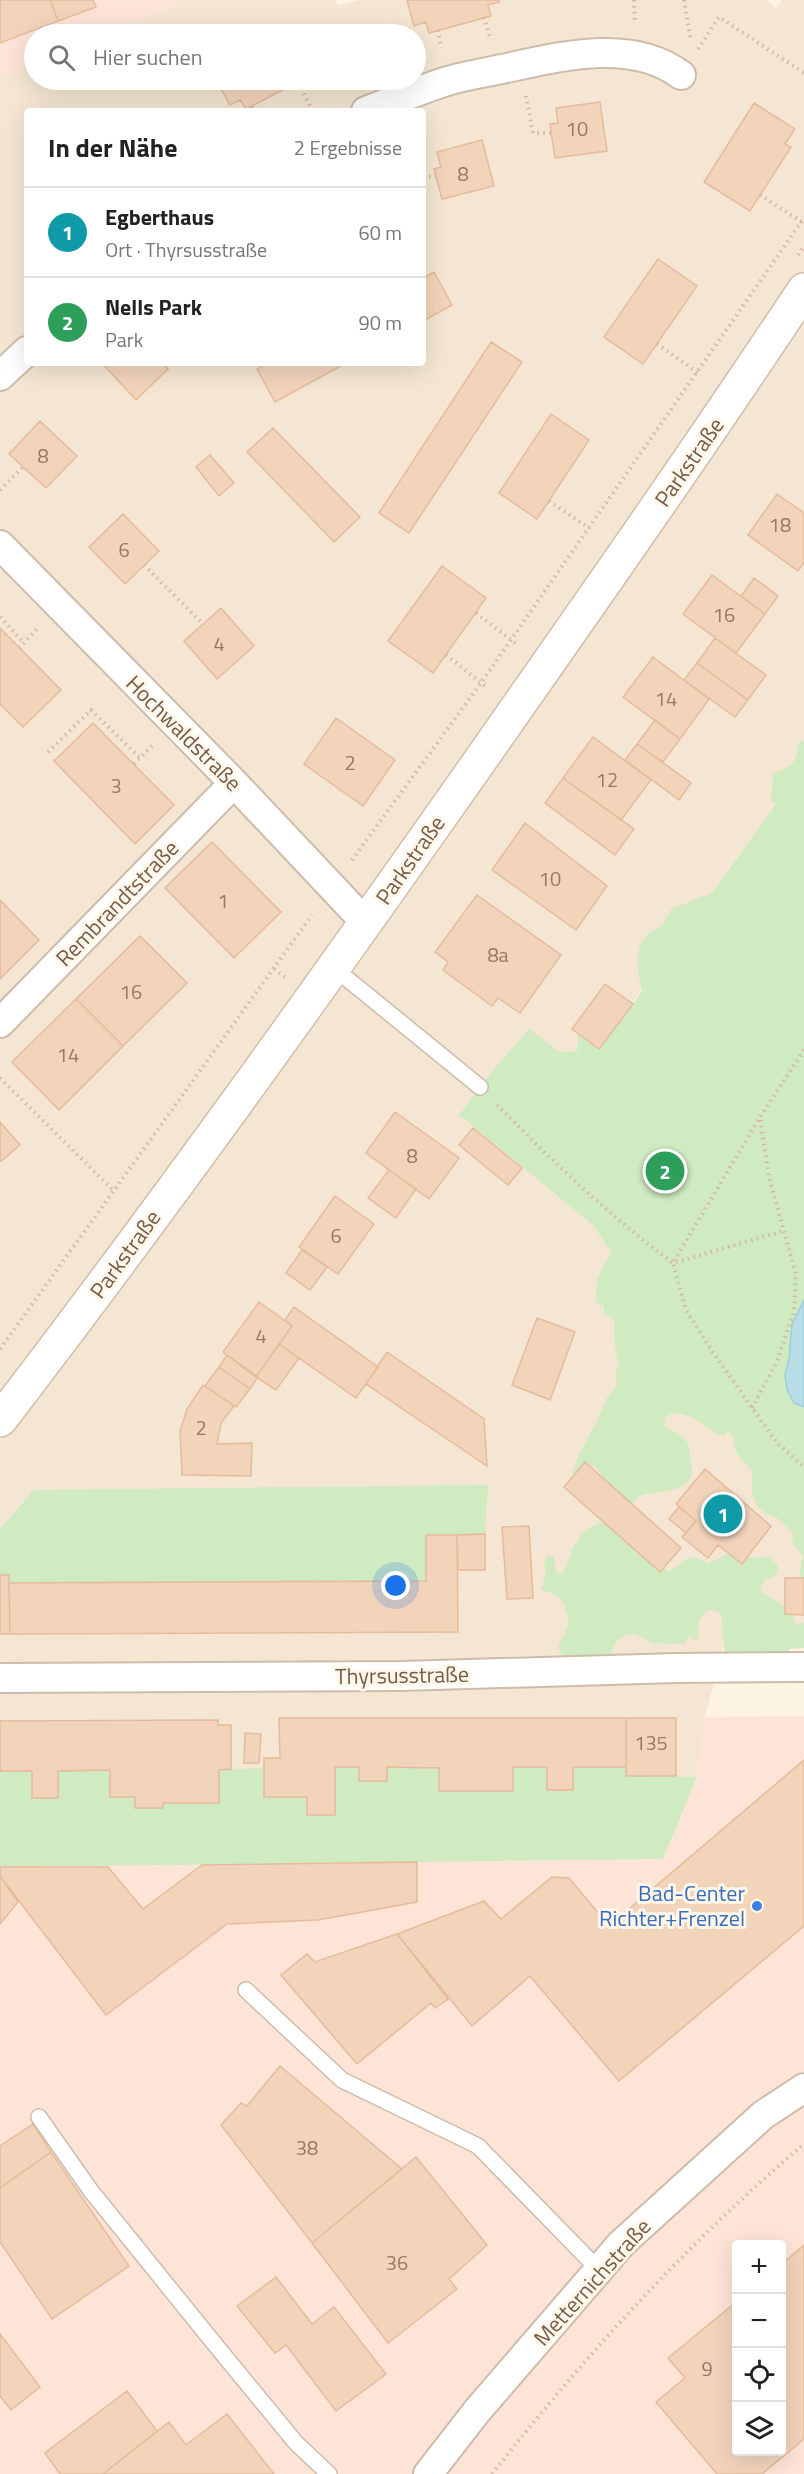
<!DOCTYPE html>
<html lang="de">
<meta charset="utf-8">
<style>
body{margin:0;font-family:"Titillium Web",sans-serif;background:#f6f6f6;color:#222}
.controls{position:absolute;right:18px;bottom:18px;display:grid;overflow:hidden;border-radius:6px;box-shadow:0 6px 24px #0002}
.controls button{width:54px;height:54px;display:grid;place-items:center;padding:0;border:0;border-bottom:2px solid #e0e0e0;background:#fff;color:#222;font:30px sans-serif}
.you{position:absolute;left:396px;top:1586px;width:21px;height:21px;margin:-15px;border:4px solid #fff;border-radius:50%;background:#1a73e8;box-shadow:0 0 0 9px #1a73e833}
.badge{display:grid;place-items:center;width:39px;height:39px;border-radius:50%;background:#d93025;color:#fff;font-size:20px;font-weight:700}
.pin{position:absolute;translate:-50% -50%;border:3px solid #fff;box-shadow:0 2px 6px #0006}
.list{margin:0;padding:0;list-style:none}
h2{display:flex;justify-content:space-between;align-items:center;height:78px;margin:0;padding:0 24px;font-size:26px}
h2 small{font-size:20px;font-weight:400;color:#767676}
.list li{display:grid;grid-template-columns:39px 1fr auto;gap:18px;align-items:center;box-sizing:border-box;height:90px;padding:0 24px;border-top:2px solid #e0e0e0}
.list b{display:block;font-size:22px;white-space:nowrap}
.list p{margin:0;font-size:20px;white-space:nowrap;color:#767676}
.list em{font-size:20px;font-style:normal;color:#767676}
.icon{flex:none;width:33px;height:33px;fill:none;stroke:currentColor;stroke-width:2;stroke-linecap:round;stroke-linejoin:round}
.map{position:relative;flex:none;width:804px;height:2474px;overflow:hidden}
.search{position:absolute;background:#fff;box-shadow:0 6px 24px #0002;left:24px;top:24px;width:402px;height:66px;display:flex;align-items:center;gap:15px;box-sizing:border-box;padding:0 21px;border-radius:33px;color:#767676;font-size:22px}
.panel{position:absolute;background:#fff;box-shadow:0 6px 24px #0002;left:24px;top:108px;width:402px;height:258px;border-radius:6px}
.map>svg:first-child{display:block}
.residential{fill:#f4e6d2;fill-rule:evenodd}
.commercial{fill:#fde4d7;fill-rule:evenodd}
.green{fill:#d0eac2}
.water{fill:#b8dde6;stroke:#9ecdd8;stroke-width:1.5}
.building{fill:#f2d4bb;stroke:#e5bb9b;stroke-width:1.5}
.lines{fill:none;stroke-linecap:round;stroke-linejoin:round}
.lane-casing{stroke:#cebcaa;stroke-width:18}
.street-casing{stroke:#cebcaa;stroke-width:32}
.secondary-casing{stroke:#d3beaa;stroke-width:36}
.path{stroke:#d7b79e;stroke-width:4;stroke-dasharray:1.5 4.5;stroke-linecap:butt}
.lane{stroke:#fff;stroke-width:15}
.street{stroke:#fff;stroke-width:28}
.secondary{stroke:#fff;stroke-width:33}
.shop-dot{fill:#3f7fe0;stroke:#fff8ea;stroke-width:2}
.labels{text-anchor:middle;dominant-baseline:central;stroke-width:6;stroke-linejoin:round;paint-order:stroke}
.number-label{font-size:20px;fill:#947966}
.street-label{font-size:22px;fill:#755b49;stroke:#fff8ea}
.shop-label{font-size:22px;fill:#366cbe;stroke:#fff8ea;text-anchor:end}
</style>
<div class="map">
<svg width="804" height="2474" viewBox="0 0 804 2474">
<rect width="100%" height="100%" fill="#fdf4e4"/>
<path class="residential" d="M189,0H336L338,5L359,0H766L776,8L782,0H804V765L599,1049L560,1052L480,1087L459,1115L594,1226L711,1405L804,1524V1647L723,1648L705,1717L697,1777L663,1859L0,1867V79L34,65V80H416V34H107ZM27,111H423V363H27Z"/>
<path class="commercial" d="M0,0H189L107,34H34V65L0,79Z
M804,1716V2474H0V1867L662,1859L697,1777L705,1717ZM736,2244H782V2452H736Z"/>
<path class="green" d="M804,740V1581L799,1574L803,1556L793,1544L792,1531C786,1527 783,1523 778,1519C775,1516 769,1515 765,1513C749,1501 752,1487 752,1470C742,1462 732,1450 733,1437L728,1430L724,1436C705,1430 686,1404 665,1417L664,1425C671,1432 684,1433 688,1444C690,1448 689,1454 690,1458C700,1494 666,1489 642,1495C637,1497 633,1504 629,1508C622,1501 614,1494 608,1486C601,1476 600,1465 585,1464L575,1476L572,1473C580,1447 597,1426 606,1400C608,1395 614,1390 617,1385L615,1374L619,1365L615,1347L614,1320L604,1312V1306L597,1303C592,1285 602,1268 611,1253L594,1226L459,1115L489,1075L529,1029L560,1052L577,1051L579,1028L628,1011L642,991C638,975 633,949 647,935C652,930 658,929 663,924C668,918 667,913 673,908L712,893L776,804L771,801L773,774C791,765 796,767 798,744Z
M488,1485L485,1534L426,1535V1581L9,1583V1575H0V1529L34,1490Z
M608,1522L662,1565L668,1572C685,1564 687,1549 708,1564L731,1552L752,1558L769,1557L777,1565L778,1571L773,1578L765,1579L759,1590L790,1610L795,1624L804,1623V1648L789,1649V1653L725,1654L721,1616L719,1612L709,1610C697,1615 698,1628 699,1639L694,1640L690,1635L684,1644L652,1643L635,1634L626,1635L617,1641L609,1656L563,1658L558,1647L568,1627V1616L563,1602L556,1595L541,1589L546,1573L544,1562L548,1556L554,1557L555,1571L561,1574C567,1569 566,1565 569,1558C576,1538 587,1524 608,1522Z
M335,1767H359L387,1781V1767L439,1768V1791H513V1767H547V1790H573V1767H626L627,1776L697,1777L663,1859L0,1867V1771H32V1798H58V1771L110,1770V1797H135L163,1803H219V1770L264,1768V1796L307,1797V1814Z"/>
<path class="water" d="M804,1300V1407L794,1403L787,1389L785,1375L789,1359L792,1324Z"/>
<path class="building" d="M0,0H50L58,21L0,43Z
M50,0H93L96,7L58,21Z
M407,0H499V2L488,5L491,16L429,33L426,22L414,26Z
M216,80H302L246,109L240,100L230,105Z
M600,102L607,151L555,158L550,124L558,123L556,108Z
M754,103L795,129L785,144L791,147L750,211L704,182Z
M482,140L494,186L442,199L434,169L441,167L437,152Z
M658,259L697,286L643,364L604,337Z
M434,272L452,305L423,321V278Z
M491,342L522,362L409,533L379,513Z
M102,363H162L168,369L136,400Z
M267,363H346L275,402L257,369Z
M551,414L589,440L537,519L499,493Z
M40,421L77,456L46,488L9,454Z
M273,428L360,517L334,542L247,452Z
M210,455L234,483L219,496L196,467Z
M777,494L804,513V562L798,571L748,535Z
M123,514L159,551L125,584L89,547Z
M442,566L486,598L433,673L388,641Z
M712,575L765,614L736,653L683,614Z
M754,578L778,596L765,614L741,596Z
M221,608L254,646L217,679L184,641Z
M0,628L61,690L23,727L0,704Z
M715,638L766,675L748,700L697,663Z
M653,657L709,699L680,739L623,697Z
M697,663L748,700L735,717L684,680Z
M336,718L395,760L363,806L304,764Z
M655,720L680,739L663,762L637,744Z
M93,723L174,805L135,844L54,761Z
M593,737L651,780L621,820L563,778Z
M637,744L691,783L679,800L625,760Z
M563,778L634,829L615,855L545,803Z
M525,823L607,886L576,930L492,870Z
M212,842L281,912L234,958L165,888Z
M477,895L561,955L520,1013L498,998L492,1006L443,970L448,962L435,952Z
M0,900L39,940L0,979Z
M140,936L187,983L123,1046L76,999Z
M605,984L633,1004L599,1049L572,1029Z
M76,999L123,1046L59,1110L12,1062Z
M395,1112L459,1158L429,1199L366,1153Z
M0,1122L20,1145L0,1162Z
M473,1128L522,1168L508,1185L459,1145Z
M389,1170L416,1189L396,1218L368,1198Z
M335,1196L374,1224L338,1274L299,1247Z
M302,1250L327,1267L310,1290L286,1273Z
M259,1302L292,1326L256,1377L223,1352Z
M294,1307L378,1367L356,1398L279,1344L292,1326L285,1320Z
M537,1318L575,1332L550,1400L512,1385Z
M279,1344L299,1358L276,1390L256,1377Z
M387,1352L484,1419L487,1466L366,1384Z
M227,1355L258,1377L250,1389L219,1367Z
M219,1367L250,1389L236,1407L205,1386Z
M203,1385L234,1406L221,1423L217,1444L252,1443L251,1476L182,1475L180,1431L187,1409Z
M585,1462L681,1548L660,1572L564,1487Z
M705,1469L771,1526L742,1564L718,1545L708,1558L682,1537L696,1521L676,1504Z
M679,1507L696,1521L686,1533L669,1519Z
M529,1526L533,1598L507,1599L502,1527Z
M485,1534V1570H458L457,1535Z
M426,1535H457L458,1632L10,1634L9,1583L426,1581Z
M0,1575H9L10,1634H0Z
M785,1578H804V1615L785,1614Z
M279,1718H626V1767H573V1790H547V1767H513V1791H439V1768L387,1767V1781H359V1767H335V1815H307V1797H264V1758H280Z
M626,1718H676V1776H626Z
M218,1720V1725H231V1769L219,1770V1803H163V1808H135V1797H110V1770L58,1771V1798H32V1771H0V1721Z
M245,1733L261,1734L259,1763H244Z
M804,1760V1926L619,2081L530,1976L472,2026L397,1934L484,1901L501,1919L552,1877L569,1878L609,1926Z
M417,1862V1902L318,1920L227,1924L106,2015L0,1876V1867H108L143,1909L202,1865Z
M0,1876L18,1902L0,1924Z
M397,1934L448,1999L435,2008L431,2003L357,2064L281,1975L307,1954L315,1962Z
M280,2066L402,2169L312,2243L221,2125L241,2103L247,2106Z
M33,2124L51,2152L0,2188V2146Z
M51,2152L129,2266L52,2319L0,2242V2188Z
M416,2157L487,2245L449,2279L457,2289L388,2343L312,2243Z
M804,2245V2439L762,2474H717L656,2402L685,2378L668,2358L736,2302V2452H782V2264Z
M276,2277L312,2324L334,2307L386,2374L336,2411L286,2345L275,2353L237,2306Z
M0,2334L40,2387L11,2410L0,2396Z
M127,2391L157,2431L103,2474H60L45,2453Z
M227,2414L274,2474H103L169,2422L186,2445Z"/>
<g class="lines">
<g class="lane-casing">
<path id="lane" d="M334,968L480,1087
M246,1990L342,2080L478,2146L599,2270
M39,2117L91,2191L213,2342L296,2443L329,2474"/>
</g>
<g class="street-casing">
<path id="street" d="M366,111C392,101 418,91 444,82C463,76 483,73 502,69C558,57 631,37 681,75
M0,376L27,351
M0,545L234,783L366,923
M0,1023L234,783
M0,1678L401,1676L676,1668L804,1667
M428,2474L477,2411L621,2244L763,2115L804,2088"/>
</g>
<g class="secondary-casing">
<path id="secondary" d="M0,1420C163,1208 318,991 472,772C584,612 696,453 804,290"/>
</g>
<path class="path" d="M634,0L635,23
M684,0L691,41
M484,17L490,37
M438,30L441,48
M698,49L719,17L804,73
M298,83L313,111
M526,96L533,133H551
M252,106L254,111
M423,177L436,176
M760,195L802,222
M798,255L804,246
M657,344L700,374
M0,490L23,467
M549,501L589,528
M144,565L203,624
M476,613L518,645
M0,617L24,643
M19,648L37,629
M446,655L488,688
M48,752L91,710L141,759
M134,764L152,746
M352,860L481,683L804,218
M274,969L285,977
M804,1050L760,1117L673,1263L686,1310L712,1351L777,1443L804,1467
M0,1078L113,1190
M497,1105C553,1161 609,1216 673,1263L783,1231
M0,1349L312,915
M752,1408L777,1361L794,1312L796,1274L769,1177L760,1118
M492,2474C587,2354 687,2243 804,2144"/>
<use href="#lane" class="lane"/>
<use href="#street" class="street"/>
<use href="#secondary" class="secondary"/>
</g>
<circle class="shop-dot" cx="757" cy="1906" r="6"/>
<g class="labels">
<g class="number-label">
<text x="577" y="128">10</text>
<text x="463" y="173">8</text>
<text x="43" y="455">8</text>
<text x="780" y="524">18</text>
<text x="124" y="549">6</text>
<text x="724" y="614">16</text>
<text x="219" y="643">4</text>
<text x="666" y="698">14</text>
<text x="350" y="762">2</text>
<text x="607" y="779">12</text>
<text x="116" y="785">3</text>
<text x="550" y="878">10</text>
<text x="223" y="900">1</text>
<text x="498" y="954">8a</text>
<text x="131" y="991">16</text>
<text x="68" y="1054">14</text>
<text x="412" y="1155">8</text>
<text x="336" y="1235">6</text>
<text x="261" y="1335">4</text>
<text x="201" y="1427">2</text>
<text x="651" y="1742">135</text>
<text x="307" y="2147">38</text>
<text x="397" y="2262">36</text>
<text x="707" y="2368">9</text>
</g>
<g class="street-label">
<text transform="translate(689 462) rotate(-55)">Parkstraße</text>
<text transform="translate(184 733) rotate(45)">Hochwaldstraße</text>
<text transform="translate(410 860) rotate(-55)">Parkstraße</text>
<text transform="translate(117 903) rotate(-46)">Rembrandtstraße</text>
<text transform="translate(125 1254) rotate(-54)">Parkstraße</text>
<text transform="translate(402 1675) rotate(-1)">Thyrsusstraße</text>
<text transform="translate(592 2282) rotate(-48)">Metternichstraße</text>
</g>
<g class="shop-label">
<text x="745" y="1893">Bad-Center<tspan x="745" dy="25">Richter+Frenzel</tspan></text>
</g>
</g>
</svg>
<div class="controls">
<button>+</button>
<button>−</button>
<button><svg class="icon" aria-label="locate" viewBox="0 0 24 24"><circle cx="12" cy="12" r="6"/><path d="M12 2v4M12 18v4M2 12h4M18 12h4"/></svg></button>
<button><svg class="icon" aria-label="layers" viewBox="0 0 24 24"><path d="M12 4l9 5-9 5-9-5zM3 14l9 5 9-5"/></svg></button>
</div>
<div class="you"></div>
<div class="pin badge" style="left:723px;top:1514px;background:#0f9aa8">1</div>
<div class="pin badge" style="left:665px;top:1171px;background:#2e9e5b">2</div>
<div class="search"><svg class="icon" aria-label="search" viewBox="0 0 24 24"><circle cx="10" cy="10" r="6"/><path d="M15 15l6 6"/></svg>Hier suchen</div>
<section class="panel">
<h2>In der Nähe<small>2 Ergebnisse</small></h2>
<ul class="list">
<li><span class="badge" style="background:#0f9aa8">1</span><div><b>Egberthaus</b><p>Ort · Thyrsusstraße</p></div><em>60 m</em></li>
<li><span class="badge" style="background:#2e9e5b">2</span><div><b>Nells Park</b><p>Park</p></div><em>90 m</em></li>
</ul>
</section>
</div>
